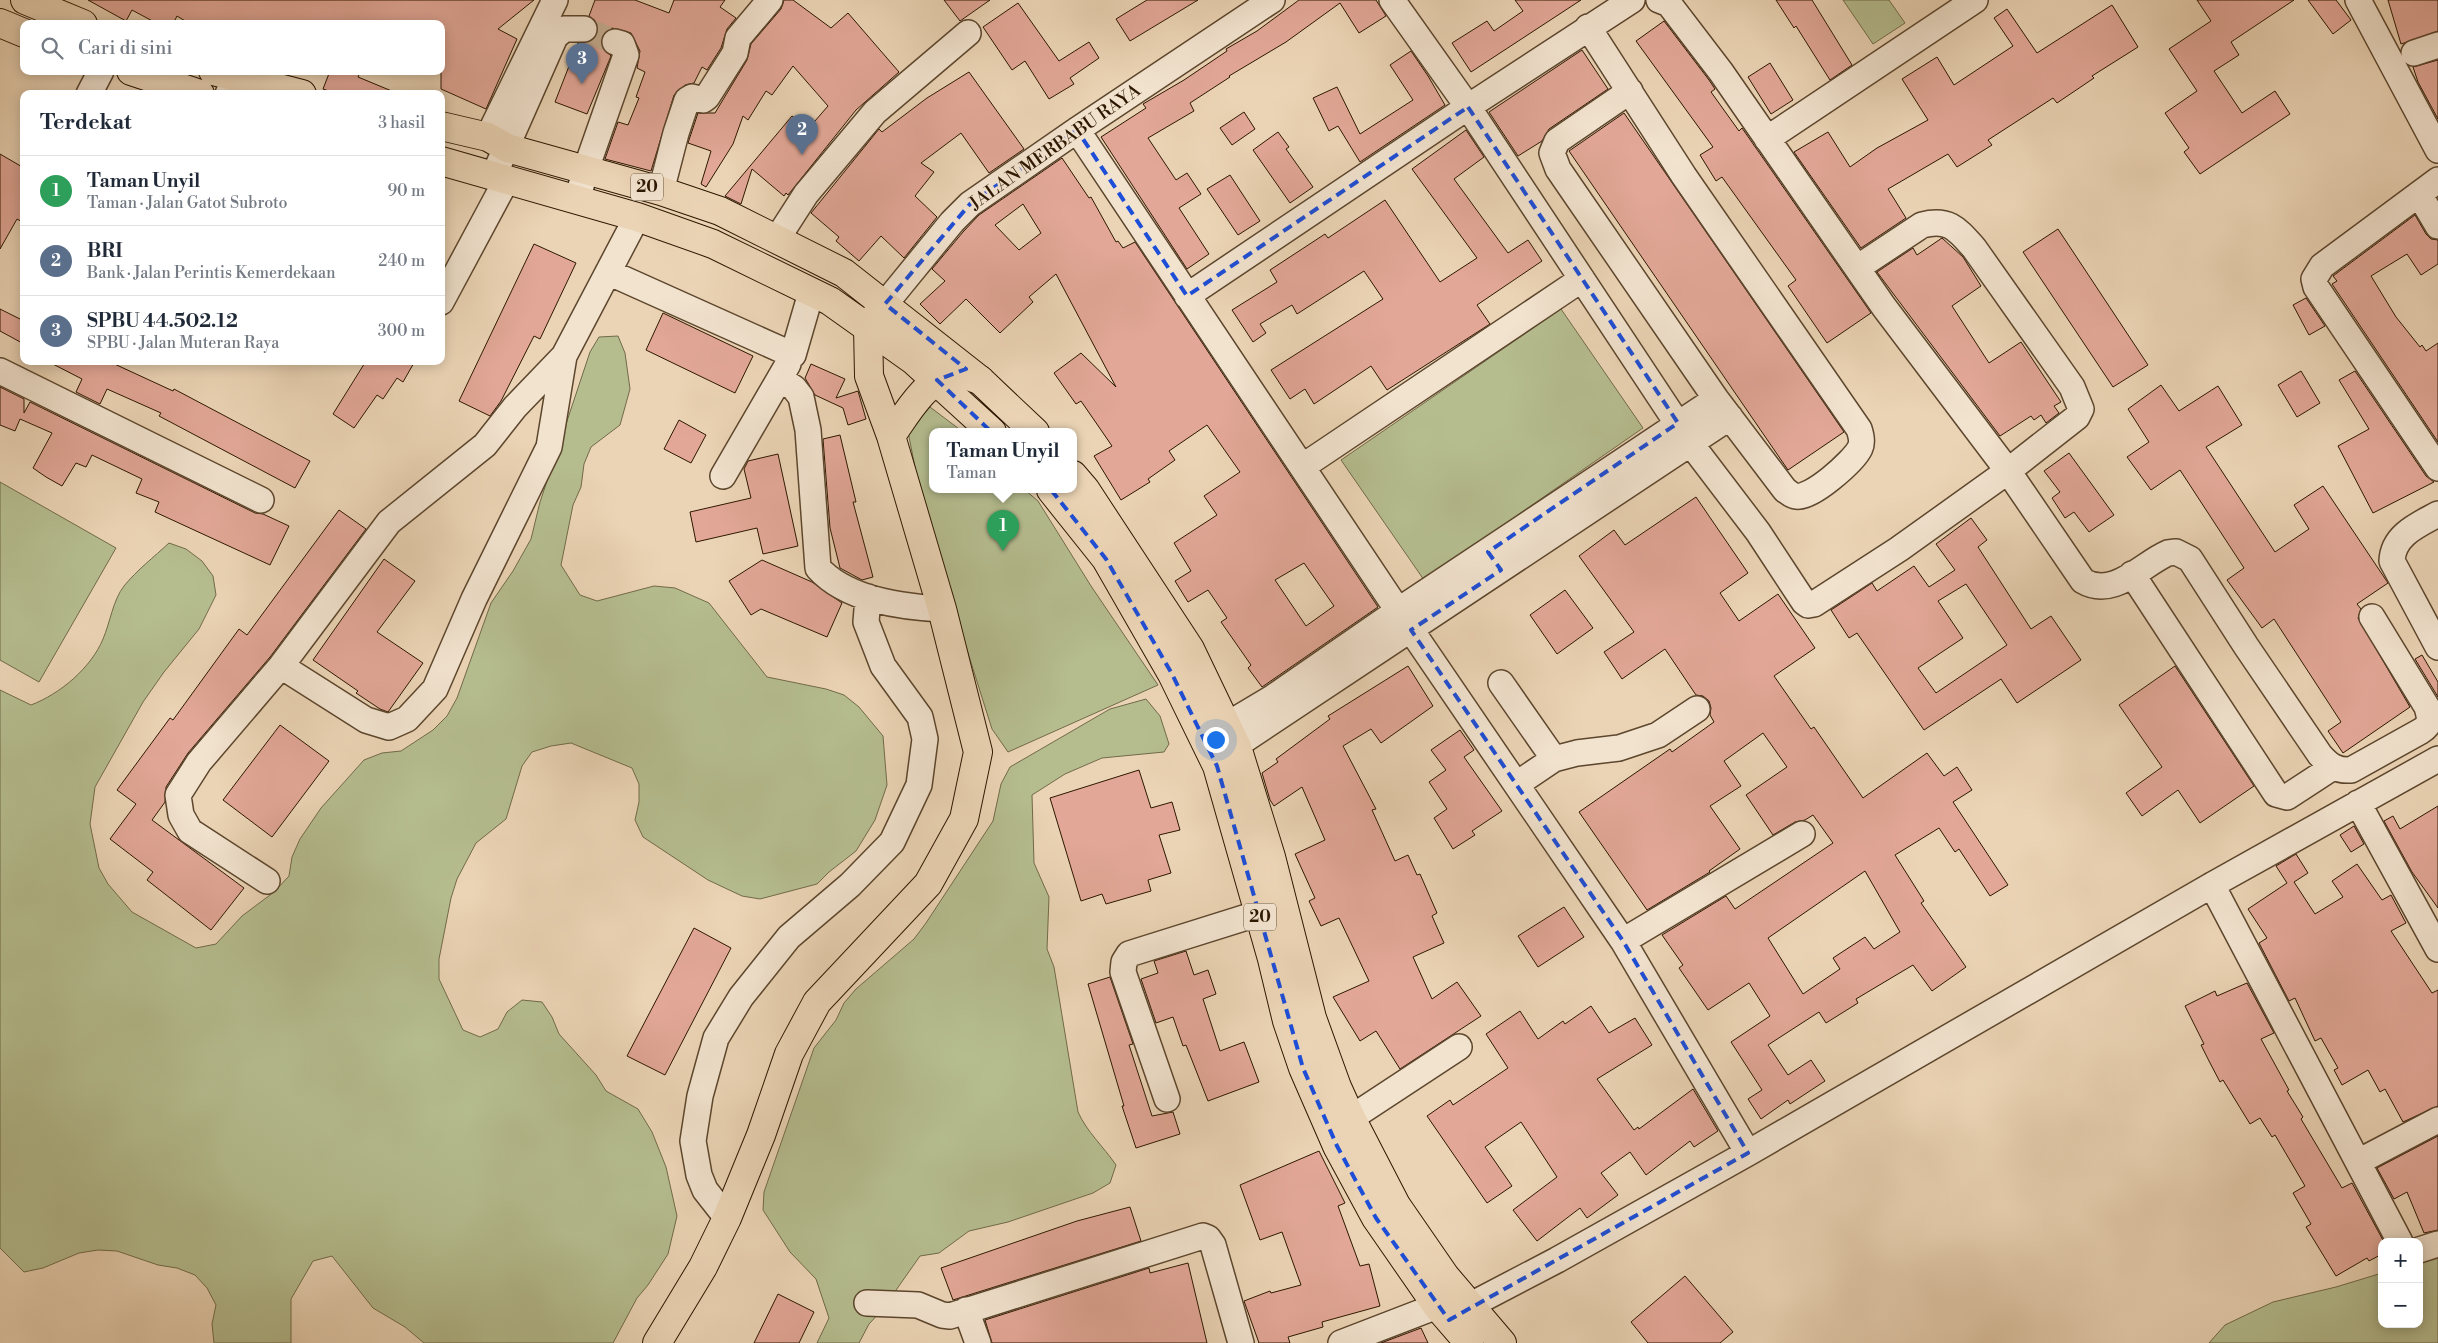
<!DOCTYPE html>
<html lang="id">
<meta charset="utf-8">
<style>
body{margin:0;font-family:"Libre Bodoni",serif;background:#f2f2f3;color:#1f2937}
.controls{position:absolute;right:15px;bottom:15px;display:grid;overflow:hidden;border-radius:10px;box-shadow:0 2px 12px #0003}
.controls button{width:45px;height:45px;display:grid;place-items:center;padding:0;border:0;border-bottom:1px solid #e0e1e3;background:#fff;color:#1f2937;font:25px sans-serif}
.you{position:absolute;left:1215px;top:739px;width:18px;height:18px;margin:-12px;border:4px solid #fff;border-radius:50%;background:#1a73e8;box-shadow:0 0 0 8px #1a73e833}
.badge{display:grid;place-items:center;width:32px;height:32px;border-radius:50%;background:#8f2418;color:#fff;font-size:16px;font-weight:700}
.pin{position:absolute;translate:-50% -41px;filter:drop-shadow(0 1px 2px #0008)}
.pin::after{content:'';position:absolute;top:26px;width:18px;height:15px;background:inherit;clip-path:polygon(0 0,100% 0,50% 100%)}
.popup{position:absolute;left:929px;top:428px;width:148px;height:65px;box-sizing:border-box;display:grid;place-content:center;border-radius:10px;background:#fff;filter:drop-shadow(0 1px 4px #0005);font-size:16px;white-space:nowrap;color:#747a83}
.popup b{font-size:19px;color:#1f2937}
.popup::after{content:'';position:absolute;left:50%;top:100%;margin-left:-10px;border:10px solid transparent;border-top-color:#fff}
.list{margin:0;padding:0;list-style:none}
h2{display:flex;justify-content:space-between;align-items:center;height:65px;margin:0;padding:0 20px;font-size:21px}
h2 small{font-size:16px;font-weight:400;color:#747a83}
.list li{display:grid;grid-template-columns:32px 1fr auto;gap:15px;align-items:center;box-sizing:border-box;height:70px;padding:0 20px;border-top:1px solid #e0e1e3}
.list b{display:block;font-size:19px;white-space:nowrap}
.list p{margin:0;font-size:16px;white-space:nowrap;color:#747a83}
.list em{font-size:16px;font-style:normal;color:#747a83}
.icon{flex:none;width:28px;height:28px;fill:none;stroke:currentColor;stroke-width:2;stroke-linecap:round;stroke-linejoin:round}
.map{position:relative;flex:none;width:2438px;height:1343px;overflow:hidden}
.search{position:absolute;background:#fff;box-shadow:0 2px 12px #0003;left:20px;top:20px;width:425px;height:55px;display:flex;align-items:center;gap:12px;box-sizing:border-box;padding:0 18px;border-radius:10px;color:#747a83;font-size:19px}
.panel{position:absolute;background:#fff;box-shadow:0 2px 12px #0003;left:20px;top:90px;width:425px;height:275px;border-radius:10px}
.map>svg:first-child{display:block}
.green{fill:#b5bd8f;stroke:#716a48}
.building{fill:#e2a797;stroke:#2d1700;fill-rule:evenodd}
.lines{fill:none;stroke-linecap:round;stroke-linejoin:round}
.minor-tunnel{stroke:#c5ae91;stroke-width:25;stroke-dasharray:25 12;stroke-linecap:butt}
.minor-casing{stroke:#5c462d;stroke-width:28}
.major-casing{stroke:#2d1700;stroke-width:30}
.highway-casing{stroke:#2d1700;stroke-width:30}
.minor{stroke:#f2e3cf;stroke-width:25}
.major{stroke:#ebd4b5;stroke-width:28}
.highway{stroke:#ebd4b5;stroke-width:28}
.marked{fill:none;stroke:#1d4ed8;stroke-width:4;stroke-dasharray:10 6;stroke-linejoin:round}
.labels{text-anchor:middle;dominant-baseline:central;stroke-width:5;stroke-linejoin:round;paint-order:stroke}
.shield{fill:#f2e3cf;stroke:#68543e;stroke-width:1}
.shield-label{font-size:16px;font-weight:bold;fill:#2d1700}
.street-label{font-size:18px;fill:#2d1700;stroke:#f2e3cf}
</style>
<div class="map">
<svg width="2438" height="1343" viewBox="0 0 2438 1343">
<rect width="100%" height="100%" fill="#ebd4b5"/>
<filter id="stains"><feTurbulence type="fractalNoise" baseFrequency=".004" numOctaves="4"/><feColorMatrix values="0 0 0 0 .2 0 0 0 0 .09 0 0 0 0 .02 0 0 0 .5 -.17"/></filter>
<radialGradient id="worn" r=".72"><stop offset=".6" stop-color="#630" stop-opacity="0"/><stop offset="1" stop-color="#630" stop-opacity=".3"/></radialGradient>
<path class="green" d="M1843,0H1889L1905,23L1873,44Z
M1561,309L1643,428L1424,580L1341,460Z
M618,336L625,353L630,389L620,425L591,447L584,464L581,487L573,505L561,565L580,595L597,601L654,586L675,588L709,603L767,677L826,689L844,695L859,707L883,736L887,785L875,820L856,851L829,872L817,884L760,899L742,896L708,880L643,837L635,820L639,802V784L632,768L571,743L551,746L532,752L522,766L506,819L476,843L457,879L451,898L439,959V979L463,1030L480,1037L498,1029L507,1012L522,1000L542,1002L552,1017L559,1034L596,1075L606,1091L638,1109L652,1132L666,1167L677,1216L668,1254L648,1285L637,1298L613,1343H424L405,1327L373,1308L332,1256L313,1261L291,1299V1343H214L212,1324L216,1305L207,1288L195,1275L177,1268L158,1265L117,1251L98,1250L79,1253L43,1268L24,1272L0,1248V690L31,705C60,694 91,668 103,639C110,623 113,600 124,586C137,570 154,557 169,543L186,549L202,561L213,576L216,595L199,629L164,672L143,702L95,787L90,824L99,868L108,884L132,912L196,948L216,944L242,916L274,892L289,876L292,857L300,839L321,808L364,760L382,753L401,751L433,730L447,716L457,698L491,603L513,571L531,539L540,502L590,352L599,337Z
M930,407L963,432H933V490H1025L1038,501L1091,586L1158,685L1008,752L992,729L925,517L908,432Z
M0,482L116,548L39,682L0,660Z
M1146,699L1160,716L1169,744L1164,752L1102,758L1065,774L1032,795L1034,863L1049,897L1047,949L1054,967L1078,1112C1087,1132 1103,1146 1116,1165L1110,1183L1093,1193L1008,1222L969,1231L939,1253L920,1256L882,1310L869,1324L859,1343H817L829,1318L816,1279L790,1252L763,1210L764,1192L814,1048L836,1020L844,1003L856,989L914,939L926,923L993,821L1001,784L1010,767L1110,709Z
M2438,1256V1343H2209L2225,1325L2273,1302L2336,1287L2382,1273V1324H2419V1262Z"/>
<path class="building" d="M88,0H534L498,29L517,39L486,109L441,89V24H190L177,16L173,24H158L132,10L126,21Z
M595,0H635L669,13L674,0H725L720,7L736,18L727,29L721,48L707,70L702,67L694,83L685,85L674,95L651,171L605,159L618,122L628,125L639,98L636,97L645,72L637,68L640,51L631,33L612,28L605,31L601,38V46L611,56L587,114L555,102L578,43L591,42L597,36V22L589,16Z
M784,0H793L831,28L848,13L899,72L856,110L788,195L786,193L784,196L752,169L741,204L725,196L792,116L808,129L828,106L793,66L772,95L766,91L748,120L743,116L733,144L706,187L701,184L711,151L688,143L698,113H715L747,60L751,44L781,9Z
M944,0H990L960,21Z
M1147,0H1198L1130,41L1116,19Z
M1299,0H1376L1386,16L1359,33L1340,3L1286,42L1229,76L1230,77L1190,103L1194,111L1148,138L1176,180L1187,173L1201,194L1179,208L1209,254L1187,269L1101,137L1146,108L1143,104L1184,80L1227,51L1226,49L1257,31Z
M1515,0H1581L1471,72L1452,43L1487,21L1494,31L1523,11Z
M1776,0H1812L1852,65L1830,80L1796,26L1794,28Z
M2197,0H2294L2231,42L2239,55L2214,71L2242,113L2275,91L2290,114L2200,174L2184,152L2189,148L2165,113L2197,91L2169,49L2211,21Z
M2308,0H2336L2351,20L2333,34Z
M2388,0H2438V31L2401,44Z
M1018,3L1059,61L1089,42L1099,58L1070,78L1074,84L1049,99L1025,61L1012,70L983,27Z
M2112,5L2138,47L2092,76L2094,78L2057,103L2053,98L1988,140L1992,145L1957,167L1948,154L1888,189L1906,218L1861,248L1794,152L1828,132L1850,167L1877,148L1928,120L1902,79L1937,57L1954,85L2013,46L1994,18L2007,9L2037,53Z
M1664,21L1709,80L1715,89L1711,92L1739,131L1742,128L1871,313L1827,343L1788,286L1796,280L1722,177L1716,181L1700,155L1713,147L1636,41Z
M1582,50L1608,89L1549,129L1542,141L1518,156L1489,112Z
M1411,51L1428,76L1445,105L1360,162L1338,126L1329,131L1313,98L1337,87L1360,134L1413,100L1390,65Z
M2438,60V119L2418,82L2413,67Z
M1770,63L1793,100L1771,114L1748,77Z
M330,71H361L358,77L399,94H337L323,89Z
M969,72L1024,149L989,173L961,133L921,163L934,172L915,196L937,217L904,258L881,236L859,261L836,241L839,237L811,213L879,129L882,132L927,98Z
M1244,112L1255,129L1232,145L1220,128Z
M1624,113L1844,432L1788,470L1569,151Z
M1466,130L1484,157L1454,179L1508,253L1528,240L1542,261L1477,305L1490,324L1387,390L1371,366L1314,404L1305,389L1290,399L1271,370L1383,299L1364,271L1297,314L1292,305L1260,324L1266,333L1253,342L1232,310L1277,282L1270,270L1325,234L1328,238L1385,200L1440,282L1477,258L1412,169Z
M1278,132L1289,147L1286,149L1313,187L1290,203L1253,150Z
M0,154L24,168V223L17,219L0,249Z
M1062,158L1089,198L1091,197L1116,242L1118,241L1123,248L1135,242L1378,607L1262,687L1248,668L1251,665L1221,622L1227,618L1208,590L1188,602L1175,581L1191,571L1174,543L1217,515L1204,496L1240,472L1207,425L1169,451L1175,460L1148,479L1150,482L1121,500L1094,456L1112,446L1081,401L1076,404L1054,373L1081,353L1116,387L1056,274L1029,297L1033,302L1000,333L966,299L940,324L920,304L945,281L932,269L963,232L979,215ZM1023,204L1041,233L1019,250L995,225ZM1304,563L1334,606L1306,626L1275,580Z
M1230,175L1260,221L1238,235L1207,189Z
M2415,215L2426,234L2431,239L2438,240V264L2421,275L2407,254L2371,276L2396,317L2420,347L2422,345L2426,351L2438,343V442L2332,284L2337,281L2333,276Z
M2058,229L2148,365L2113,387L2023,252Z
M1942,238L1963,257L1981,286L1952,306L1989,363L2021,342L2061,402L2054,406L2059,413L2046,423L2041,415L2034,420L2031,416L2000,436L1877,272L1913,248L1917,255Z
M534,244L576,263L540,339L534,336L501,401L490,416L459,401Z
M2306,298L2325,326L2309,335L2293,305Z
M0,309L24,321V344L0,331Z
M663,313L753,356L735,393L646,350Z
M47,361H108L173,391L174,389L310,461L295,488L159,416L161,413L107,389L100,404L76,392L82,379Z
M366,361H415L403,382L397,378L383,399L377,395L354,428L333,414Z
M811,364L845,379L836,398L858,391L866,419L848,425L843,408L815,395L805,378Z
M2301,371L2320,403L2297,417L2278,385Z
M2355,371L2426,476L2434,482L2373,513L2338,446L2369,429L2339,380Z
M2161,385L2179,411L2218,386L2242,425L2206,447L2275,552L2309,529L2294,505L2323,486L2388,583L2357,604L2361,609L2358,618L2410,707L2343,753L2328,731L2341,722L2274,619L2262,628L2227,580L2244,568L2180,470L2151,490L2127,457L2149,442L2128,409Z
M0,387L24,399V413L30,402L255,513L263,514L289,526L270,565L155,512L159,502L136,493L142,479L92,455L86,467L76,463L62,486L46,477L33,468L52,433L20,419L15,431L0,425Z
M679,420L706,435L691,463L664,449Z
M840,435L856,502H853L873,577L862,580L840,568L830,528L823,439Z
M2069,453L2114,515L2089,532L2074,512L2065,518L2052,498L2060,492L2044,471Z
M778,454L798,546L763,554L757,528L696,542L690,512L751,498L744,469L748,461Z
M1696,497L1748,573L1720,593L1739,621L1778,594L1815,648L1774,676L1811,729L1814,727L1863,798L1927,753L1944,776L1957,767L1972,790L1953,802L2008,885L1990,896L1959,849L1955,852L1939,828L1895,855L1924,901L1921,903L1966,967L1932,991L1913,965L1856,999L1858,1003L1826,1023L1819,1012L1768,1045L1788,1075L1811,1060L1825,1081L1790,1104L1788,1100L1761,1119L1748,1099L1762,1090L1731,1042L1770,1016L1749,983L1708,1010L1679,968L1683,965L1662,935L1726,896L1735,909L1833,843L1813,815L1805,820L1795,822L1773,835L1746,795L1787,767L1763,733L1724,761L1741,786L1710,806L1740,849L1709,871L1710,872L1647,910L1579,812L1670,749L1672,752L1714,722L1710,715L1711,708L1709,701L1703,696L1696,695L1665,649L1622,679L1604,652L1634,632L1579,556L1614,530L1625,545ZM1865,871L1900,932L1874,949L1865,937L1833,958L1840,969L1803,994L1768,938Z
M339,510L366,529L270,657L188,753L166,787L165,802L152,820L244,888L211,930L147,880L153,872L110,839L136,804L117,790L170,718L173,720L239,629L247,635Z
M1971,518L1987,540L1978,547L2031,629L2051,616L2081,660L2017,703L2001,679L1924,730L1857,633L1849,638L1831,610L1872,583L1877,591L1914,566L1929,587L1955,570L1936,544ZM1966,584L2007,645L1936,693L1918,668L1963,638L1938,601Z
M384,559L415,581L377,632L423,663L388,712L380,709L356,693L358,691L313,660Z
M762,560L812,582L842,603L827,637L761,609L751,615L729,581Z
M1565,590L1593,628L1557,654L1530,615Z
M2422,655L2438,682V697L2415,659Z
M1408,666L1433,706L1381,743L1371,729L1343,746L1376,809L1372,810L1395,861L1408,855L1417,875L1420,874L1437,913L1432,916L1444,943L1413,957L1432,999L1457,982L1481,1016L1400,1069L1376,1031L1360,1041L1333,997L1369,981L1339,918L1321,926L1309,901L1315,898L1295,854L1325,840L1302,787L1274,806L1270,800L1262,773L1278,762L1276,759L1330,719L1328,716Z
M2175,666L2254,786L2200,823L2178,790L2142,816L2126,793L2162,767L2119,705Z
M280,725L329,761L272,837L223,800Z
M1460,730L1474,750L1464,757L1502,811L1472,831L1475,835L1453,849L1434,818L1447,809L1429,782L1446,770L1431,750Z
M1139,770L1151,808L1172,802L1180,830L1159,835L1171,873L1148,880L1151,891L1106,904L1102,894L1081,901L1050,798Z
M2438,806V908L2412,872L2384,821L2393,816L2400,829Z
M2354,826L2364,844L2351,852L2340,835Z
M2296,854L2308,873L2294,882L2315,914L2343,897L2332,881L2357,864L2382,900L2391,895L2406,923L2391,931L2432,993L2438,990V1106L2403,1122L2385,1089L2380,1092L2368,1070L2342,1085L2334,1070L2338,1068L2321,1038L2315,1041L2295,998L2289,1001L2259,943L2267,938L2248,909L2287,883L2276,866Z
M1564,907L1584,937L1538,967L1518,936Z
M694,928L731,948L665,1075L627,1056Z
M1186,951L1194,975L1208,970L1216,994L1203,999L1220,1051L1244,1042L1259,1082L1208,1101L1186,1045L1183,1046L1173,1017L1156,1023L1141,979L1158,973L1154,961Z
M1110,977L1133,1044L1129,1045L1152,1116L1173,1112L1180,1134L1136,1148L1122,1106H1124L1088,984Z
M2247,983L2274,1033L2261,1039L2289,1090L2287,1091L2303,1117L2301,1119L2342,1188L2352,1183L2384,1242H2382V1254L2369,1261L2367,1258L2336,1276L2306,1227L2311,1224L2293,1193L2305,1186L2275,1135L2272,1137L2260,1118L2250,1124L2223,1080L2220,1082L2209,1061L2201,1045L2204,1044L2185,1006L2215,991L2217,996Z
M1591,1006L1609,1033L1635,1018L1652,1045L1597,1079L1634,1130L1638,1127L1639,1129L1693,1089L1718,1131L1694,1147L1690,1141L1646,1175L1630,1152L1601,1173L1618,1195L1587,1218L1580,1208L1537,1241L1513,1210L1557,1177L1521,1122L1485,1147L1512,1186L1487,1203L1427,1116L1450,1100L1453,1105L1508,1068L1486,1034L1520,1011L1538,1039L1563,1021L1565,1024Z
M2438,1136V1230L2424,1233L2407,1192L2394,1199L2377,1168Z
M1319,1151L1345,1203L1338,1206L1360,1266L1369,1264L1380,1306L1322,1322L1323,1327L1288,1337L1290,1343H1259L1244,1301L1270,1291L1271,1293L1301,1285L1282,1232L1260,1240L1240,1185Z
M1130,1207L1141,1241L953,1300L941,1268L1077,1221Z
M1188,1263L1207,1343H992L985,1320L1149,1268L1150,1273Z
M1685,1276L1733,1332L1720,1343H1648L1631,1322Z
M778,1294L814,1312L799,1343H754Z
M1421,1328L1428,1343H1381Z"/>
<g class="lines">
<path class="minor-tunnel" d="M584,29L615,42"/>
<g class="minor-casing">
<path id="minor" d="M1392,0L1468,107L1691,444L1758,532L1804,602L1808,605L1814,604L1899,549L2008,471L2077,417L2081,409L2072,387L1974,248C1957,229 1949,218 1922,225L1857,268
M1659,0L1669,4L1721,72L1884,307L2008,471L2083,581C2114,599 2142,564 2168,553L2176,552L2190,559L2246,646L2320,755C2329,765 2336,771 2351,770L2421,731C2432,724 2430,718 2427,707L2372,617
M2358,0L2438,150
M1588,27L1684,176L1859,429C1861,435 1863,442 1860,448C1854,461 1810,500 1796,496C1792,496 1788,492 1785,490L1716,399L1558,169L1552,153L1557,141L1630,91
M2414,53L2438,45
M89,94L101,71
M228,94L235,78
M1077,130L1411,630L1623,941L1748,1153
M488,137L555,0
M1767,139L1975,0
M494,175L555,37L564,29H584
M2438,180L2322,266L2314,279L2316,287L2438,468
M661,191L676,133L687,100L692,97L703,100L707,97L735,53L738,38L770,0
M2419,194L2438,226
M577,200L586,169L626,55L622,44L615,42
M777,239L806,194L875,112L968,33
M608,272L793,355L811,293
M1187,296L1474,103L1632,0
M441,302L507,179
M885,304L952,222L970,204L1077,130L1272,0
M0,371L261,500
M780,379L794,388L801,397L808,430L818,568C847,600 901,607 942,609
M1302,467L1582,279
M723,476L788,364
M2438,514C2418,525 2393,535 2392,561L2438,647
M2132,574L2276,794L2287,797L2333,767
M281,666L366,720L389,727L407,719L435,689L474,599L549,447L564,356L637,217
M1501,683L1554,759
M1210,735L1272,698L1405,606L1716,399
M1220,756L1730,417
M1517,784L1554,759L1577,753L1619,748L1658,735L1697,709
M2358,803L2438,949
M267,881L190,831L181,815L178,795L199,762L281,666L389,522L485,445L515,407L564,356
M2212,885L2400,1242
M1623,941L1802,834
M1167,1099L1123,972L1124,962L1129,954L1279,907
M1351,1118L1459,1047
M2358,1162L2438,1120
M727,1218L705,1190L699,1175L693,1141L700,1096L716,1038L741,997L789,937L850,885L892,842L919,785L925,739L920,717L883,666L866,622L868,597
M2419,1250L2438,1244
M867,1303L918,1305L942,1315L950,1316L1203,1236L1208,1238L1213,1245L1241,1343
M966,1310L978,1343
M1453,1317L1469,1306L1557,1260L1748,1153L2212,885L2438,759
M1341,1343L1437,1306"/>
</g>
<g class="major-casing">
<path id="major" d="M891,436C905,416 927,377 954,374C961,373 973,378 980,380
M657,1343L703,1267L727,1218L761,1135L789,1054L817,1002L928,884L964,819L978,752L942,609L891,436L869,376L868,327L880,310"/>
</g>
<g class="highway-casing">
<path id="highway" d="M25,0L83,24
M0,23L24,33
M131,71L200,94
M213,71L302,94
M441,126L488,137L507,148L661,191L720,211L844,273L980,380L1035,432
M441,161L637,217L713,244L830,301L913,360L992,432
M1073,475L1085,489L1190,649L1237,747L1271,857L1312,1018L1337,1087L1351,1118L1396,1205L1445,1276L1502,1343
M1051,490L1106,559L1172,674L1217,766L1272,959L1287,1021L1303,1068L1337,1146L1376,1218L1437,1306L1469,1343"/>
</g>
<use href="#minor" class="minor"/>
<use href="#major" class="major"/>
<use href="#highway" class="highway"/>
</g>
<path class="marked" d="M1468,107L1678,423L1488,552L1501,570L1411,630L1623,941L1748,1153L1449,1320L1376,1218L1337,1146L1303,1068L1217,766L1172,674L1106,559L1048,486L937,380L966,369L885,304L970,204L1077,130L1187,296Z"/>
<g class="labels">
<g class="shield">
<rect x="631" y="173.5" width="32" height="27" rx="4"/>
<rect x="1244" y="903.5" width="32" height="27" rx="4"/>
</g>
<g class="shield-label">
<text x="647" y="187">20</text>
<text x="1260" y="917">20</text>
</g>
<g class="street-label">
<text transform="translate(1055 147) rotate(-35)">JALAN MERBABU RAYA</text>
</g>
</g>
<rect width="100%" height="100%" filter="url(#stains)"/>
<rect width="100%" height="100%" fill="url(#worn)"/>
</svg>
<div class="controls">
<button>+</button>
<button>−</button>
</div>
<div class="you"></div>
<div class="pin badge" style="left:1003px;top:551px;background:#2e9e5b">1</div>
<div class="popup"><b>Taman Unyil</b>Taman</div>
<div class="pin badge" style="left:802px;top:155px;background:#5c6f8a">2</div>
<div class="pin badge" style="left:582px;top:84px;background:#5c6f8a">3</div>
<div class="search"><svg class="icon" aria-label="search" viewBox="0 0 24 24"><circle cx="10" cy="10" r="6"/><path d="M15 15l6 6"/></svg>Cari di sini</div>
<section class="panel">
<h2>Terdekat<small>3 hasil</small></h2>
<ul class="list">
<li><span class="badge" style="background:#2e9e5b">1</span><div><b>Taman Unyil</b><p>Taman · Jalan Gatot Subroto</p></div><em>90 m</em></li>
<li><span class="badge" style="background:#5c6f8a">2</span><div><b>BRI</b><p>Bank · Jalan Perintis Kemerdekaan</p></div><em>240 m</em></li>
<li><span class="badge" style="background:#5c6f8a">3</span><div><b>SPBU 44.502.12</b><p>SPBU · Jalan Muteran Raya</p></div><em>300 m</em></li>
</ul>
</section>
</div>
